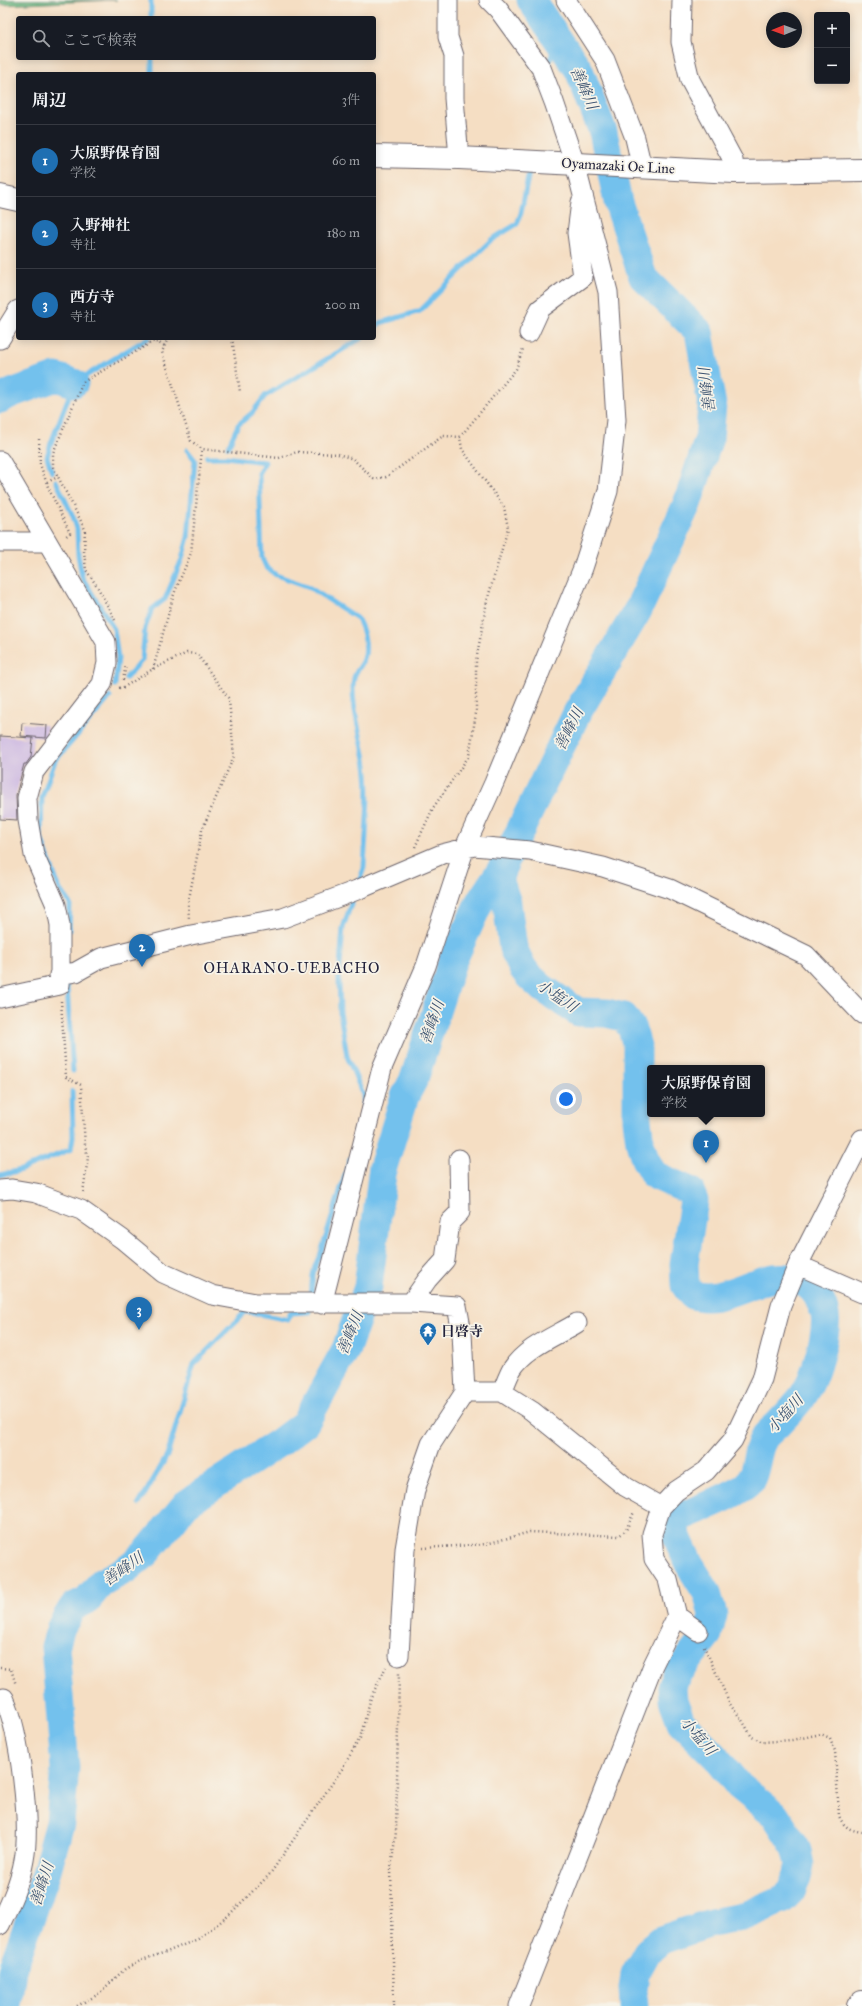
<!DOCTYPE html>
<html lang="ja">
<meta charset="utf-8">
<style>
body{margin:0;font-family:"IM FELL Great Primer","Noto Serif JP",serif;background:#20242c;color:#f1f3f6}
.controls{position:absolute;right:12px;top:12px;display:grid;overflow:hidden;border-radius:4px;box-shadow:0 2px 10px #0003}
.controls button{width:36px;height:36px;display:grid;place-items:center;padding:0;border:0;border-bottom:1px solid #363941;background:#171b24;color:#f1f3f6;font:20px sans-serif}
.compass{position:absolute;left:766px;top:12px;width:36px;height:36px;border-radius:50%;background:#171b24;box-shadow:0 2px 10px #0003;rotate:269deg}
.you{position:absolute;left:566px;top:1099px;width:14px;height:14px;margin:-10px;border:3px solid #fff;border-radius:50%;background:#1a73e8;box-shadow:0 0 0 6px #1a73e833}
.badge{display:grid;place-items:center;width:26px;height:26px;border-radius:50%;background:#1f6fb2;color:#fff;font-size:13px;font-weight:700}
.pin{position:absolute;translate:-50% -33px;filter:drop-shadow(0 1px 2px #0008)}
.pin::after{content:'';position:absolute;top:21px;width:14px;height:12px;background:inherit;clip-path:polygon(0 0,100% 0,50% 100%)}
.popup{position:absolute;left:647px;top:1065px;width:118px;height:52px;box-sizing:border-box;display:grid;place-content:center;border-radius:4px;background:#171b24;filter:drop-shadow(0 1px 3px #0005);font-size:13px;white-space:nowrap;color:#9ea1a6}
.popup b{font-size:15px;color:#f1f3f6}
.popup::after{content:'';position:absolute;left:50%;top:100%;margin-left:-8px;border:8px solid transparent;border-top-color:#171b24}
.list{margin:0;padding:0;list-style:none}
h2{display:flex;justify-content:space-between;align-items:center;height:52px;margin:0;padding:0 16px;font-size:17px}
h2 small{font-size:13px;font-weight:400;color:#9ea1a6}
.list li{display:grid;grid-template-columns:26px 1fr auto;gap:12px;align-items:center;box-sizing:border-box;height:72px;padding:0 16px;border-top:1px solid #363941}
.list b{display:block;font-size:15px;white-space:nowrap}
.list p{margin:0;font-size:13px;white-space:nowrap;color:#9ea1a6}
.list em{font-size:13px;font-style:normal;color:#9ea1a6}
.icon{flex:none;width:22px;height:22px;fill:none;stroke:currentColor;stroke-width:2;stroke-linecap:round;stroke-linejoin:round}
.map{position:relative;flex:none;width:862px;height:2006px;overflow:hidden}
.search{position:absolute;background:#171b24;box-shadow:0 2px 10px #0003;left:16px;top:16px;width:360px;height:44px;display:flex;align-items:center;gap:10px;box-sizing:border-box;padding:0 14px;border-radius:4px;color:#9ea1a6;font-size:15px}
.panel{position:absolute;background:#171b24;box-shadow:0 2px 10px #0003;left:16px;top:72px;width:360px;height:268px;border-radius:4px}
.map>svg:first-child{display:block}
.forest{fill:#6eba83;stroke:#486e5f}
.lines{fill:none;stroke-linecap:round;stroke-linejoin:round}
.stream{stroke:#73c1ed;stroke-width:5}
.river{stroke:#73c1ed;stroke-width:29}
.building{fill:#cbb6e1}
.minor-casing{stroke:#6c646b;stroke-width:21}
.major-casing{stroke:#6c646b;stroke-width:24}
.path{stroke:#6c646b;stroke-width:2.5;stroke-dasharray:1 3;stroke-linecap:butt}
.minor{stroke:#fff;stroke-width:19}
.major{stroke:#fff;stroke-width:22}
.labels{text-anchor:middle;dominant-baseline:central;stroke-width:3.5;stroke-linejoin:round;paint-order:stroke}
.street-label{font-size:14px;fill:#22223b;stroke:#f7f3e8}
.poi-label{font-size:14px;font-weight:bold;fill:#22223b;stroke:#f7f3e8;text-anchor:start}
.water-label{font-size:15px;font-style:italic;fill:#3a5270;stroke:#f7f3e8}
.neighbourhood-label{font-size:15px;letter-spacing:1px;fill:#22223b;stroke:#f7f3e8}
</style>
<div class="map">
<svg width="862" height="2006" viewBox="0 0 862 2006">
<rect width="100%" height="100%" fill="#f7f3e8"/>
<filter id="ink" filterUnits="userSpaceOnUse"><feTurbulence type="fractalNoise" baseFrequency=".025" numOctaves="2"/><feDisplacementMap in="SourceGraphic" scale="8" xChannelSelector="R" yChannelSelector="G"/><feConvolveMatrix kernelMatrix="1 2 1 2 8 2 1 2 1" color-interpolation-filters="sRGB"/></filter>
<filter id="wash" filterUnits="userSpaceOnUse"><feTurbulence type="fractalNoise" baseFrequency=".012" numOctaves="4" result="noise"/><feDisplacementMap in="SourceGraphic" scale="16" xChannelSelector="R" yChannelSelector="G"/><feGaussianBlur stdDeviation="0.9" result="paint"/><feColorMatrix in="noise" values="0 0 0 0 0 0 0 0 0 0 0 0 0 0 0 0 0 1.4 0 .05"/><feComposite in="paint" operator="in"/></filter>
<g filter="url(#wash)">
<rect width="100%" height="100%" fill="#f5dec3"/>
<path class="forest" d="M0,0H117L0,5Z"/>
<g class="lines">
<path class="stream" d="M151,0V18
M152,58V74
M548,67L557,37
M374,329L380,323L420,311L491,240L517,224L521,213L529,172
M228,447L238,425L252,413L265,396L362,338
M207,457H226L265,462L259,472L262,558L266,567L276,575L307,586L357,618C364,629 368,647 364,659C362,666 355,671 354,678C349,705 365,745 367,774C370,804 365,838 364,868L359,882
M52,472L47,457L51,443L74,383L148,338
M56,481L73,516L77,529L78,555L82,577L114,629L118,658L115,685
M126,678L142,660L145,628L152,609L165,599L182,559L188,537L195,460L187,450
M352,901L343,928L339,978L340,1012L347,1056L363,1095L364,1109
M69,930L70,904L60,890L41,838L42,797L55,761L110,697
M67,987L73,1071
M0,1175L21,1170L71,1149L73,1137L72,1091
M311,1298C312,1284 312,1267 320,1256L350,1159
M139,1504L167,1456L194,1364L246,1311L288,1320L290,1313L309,1312"/>
<path class="river" d="M0,399L12,393L56,377L74,383
M501,870L500,882L507,903L513,948L522,967L528,975L541,987L578,1012L606,1013L624,1017L632,1029L637,1046V1120L640,1142L645,1159L654,1175L690,1191L694,1201L684,1264L685,1285L692,1295C697,1296 702,1297 707,1297C740,1296 773,1264 806,1284C816,1290 823,1304 825,1315C828,1334 814,1380 803,1396C795,1406 786,1416 777,1425C773,1429 767,1433 764,1438C756,1450 757,1470 750,1481C742,1493 693,1511 678,1518L673,1528L689,1564L707,1593L713,1615L708,1634L676,1675L672,1688L673,1700L681,1722L717,1758L739,1786L775,1815L796,1848L800,1864L797,1878L791,1891L783,1899L742,1917L711,1923L661,1940L647,1952L635,1974L633,1988L634,2006
M7,2006L12,1970L45,1877L60,1823L65,1768L55,1647L61,1627L73,1607L87,1600L102,1582L125,1570L146,1553L186,1504L280,1442L305,1423L346,1349L368,1287L383,1167L405,1096L414,1079L452,962L479,903L501,870L577,713L638,610L687,504L709,438L712,405L699,332L643,277L618,202L603,132L579,70L531,0"/>
</g>
<g id="blocks">
<path class="building" d="M22,723L47,725L46,738L21,736Z
M0,736L33,738L31,757L26,764H24L16,795L17,820L0,819Z"/>
</g>
</g>
<g filter="url(#ink)">
<use href="#blocks" fill-opacity="0" stroke="#6c646b" stroke-width="1"/>
<g class="lines">
<g class="minor-casing">
<path id="minor" d="M448,0V37L454,56V98L459,158
M566,0L605,60L635,138L642,168
M682,0L681,42L690,80L733,160L734,172
M529,333L540,309L583,277L577,233L581,202
M0,339L18,310
M0,461L106,642L107,663L102,684L34,772L27,798L28,820L34,855L56,905L60,925V985L0,998
M0,542H47
M59,975L76,972L101,958L191,935L283,918L357,890L442,854L474,846L530,851L603,867L670,889L806,955L862,1014
M862,1139L798,1265L862,1293
M0,1190L12,1189L36,1193L81,1210L122,1239L163,1273L212,1295L256,1303H411L457,1306L462,1333L465,1392L431,1444L415,1490L405,1549L399,1656
M411,1303L427,1280L445,1260L450,1222L460,1212L459,1159
M322,1304L382,1068L426,966L465,847L494,783L583,568L608,491L616,420L608,292L575,164L554,102L541,68L498,9L489,0
M465,1392H502L532,1411L626,1487L661,1507L676,1491L706,1471L733,1440L762,1379L781,1306L798,1265
M502,1392C505,1385 508,1376 512,1369C526,1347 556,1336 577,1323
M661,1507L652,1534L654,1559L668,1580L677,1616L698,1631
M0,1700L4,1698C20,1731 31,1824 24,1860C20,1883 10,1904 0,1925
M519,2006L653,1665L677,1616"/>
</g>
<g class="major-casing">
<path id="major" d="M374,156L459,158L734,172L862,170
M0,196L18,200
M858,2006L862,2002"/>
</g>
<path class="path" d="M168,338L162,352L191,441L202,449L279,458L297,452L338,454L353,459L374,479L386,477L443,436L460,437L516,369L523,349
M232,338L240,392
M39,439L40,464L48,487L70,533L65,537
M47,482L58,477
M115,620L97,586L86,570L84,551L85,529L53,467V453L83,382L154,341L165,346
M153,669L174,594L191,553L202,449
M123,680L126,665
M119,688L124,687L153,669L187,653L197,654L229,699L234,756L202,830L188,904L189,919
M415,847L433,808L469,756L476,713V661L487,601L508,528L504,507L462,449L460,437
M61,1001L66,1077L81,1085L85,1145L88,1157L83,1193
M423,1548L486,1544L530,1532L619,1536L626,1530L634,1512
M704,1646L731,1706L742,1720L752,1737L763,1742L792,1740L821,1734L830,1738L835,1751L839,1816C844,1827 849,1830 862,1832
M0,1668L11,1669L16,1685
M77,2006L97,1995L125,1969L142,1960L169,1951L198,1939L228,1916L270,1874L342,1769L360,1738L371,1697L386,1667
M394,2006L391,1868L396,1832L399,1673"/>
<use href="#minor" class="minor"/>
<use href="#major" class="major"/>
</g>
</g>
<defs>
<g id="temple-pin" transform="scale(0.9)"><path d="M0 17L-7.5 6A9.5 9.5 0 1 1 7.5 6Z" fill="#1f6fb2" stroke="#f7f3e8"/><path d="M0-6L5-2H3V0L6.5 2.5H4V6H1.5V3h-3V6H-4V2.5H-6.5L-3 0V-2H-5Z" fill="#fff"/></g>
</defs>
<g fill-rule="evenodd">
<use href="#temple-pin" x="428" y="1331"/>
</g>
<g class="labels">
<g class="street-label">
<text transform="translate(618 166) rotate(3)">Oyamazaki Oe Line</text>
</g>
<g class="poi-label">
<text x="441" y="1331">日啓寺</text>
</g>
<g class="water-label">
<text transform="translate(584 88) rotate(66)">善峰川</text>
<text transform="translate(707 390) rotate(-97)">善峰川</text>
<text transform="translate(569 729) rotate(-63)">善峰川</text>
<text transform="translate(557 996) rotate(34)">小塩川</text>
<text transform="translate(432 1022) rotate(-71)">善峰川</text>
<text transform="translate(350 1333) rotate(-68)">善峰川</text>
<text transform="translate(785 1414) rotate(-48)">小塩川</text>
<text transform="translate(123 1569) rotate(-35)">善峰川</text>
<text transform="translate(698 1736) rotate(49)">小塩川</text>
<text transform="translate(42 1884) rotate(-72)">善峰川</text>
</g>
<g class="neighbourhood-label">
<text x="292" y="968">OHARANO-UEBACHO</text>
</g>
</g>
</svg>
<div class="controls">
<button>+</button>
<button>−</button>
</div>
<svg class="compass" viewBox="-18 -18 36 36"><path d="M0-13l5 13h-10z" fill="#e53935"/><path d="M0 13l5-13h-10z" fill="#9ea1a6"/></svg>
<div class="you"></div>
<div class="pin badge" style="left:706px;top:1163px">1</div>
<div class="popup"><b>大原野保育園</b>学校</div>
<div class="pin badge" style="left:142px;top:967px">2</div>
<div class="pin badge" style="left:139px;top:1330px">3</div>
<div class="search"><svg class="icon" aria-label="search" viewBox="0 0 24 24"><circle cx="10" cy="10" r="6"/><path d="M15 15l6 6"/></svg>ここで検索</div>
<section class="panel">
<h2>周辺<small>3件</small></h2>
<ul class="list">
<li><span class="badge">1</span><div><b>大原野保育園</b><p>学校</p></div><em>60 m</em></li>
<li><span class="badge">2</span><div><b>入野神社</b><p>寺社</p></div><em>180 m</em></li>
<li><span class="badge">3</span><div><b>西方寺</b><p>寺社</p></div><em>200 m</em></li>
</ul>
</section>
</div>
